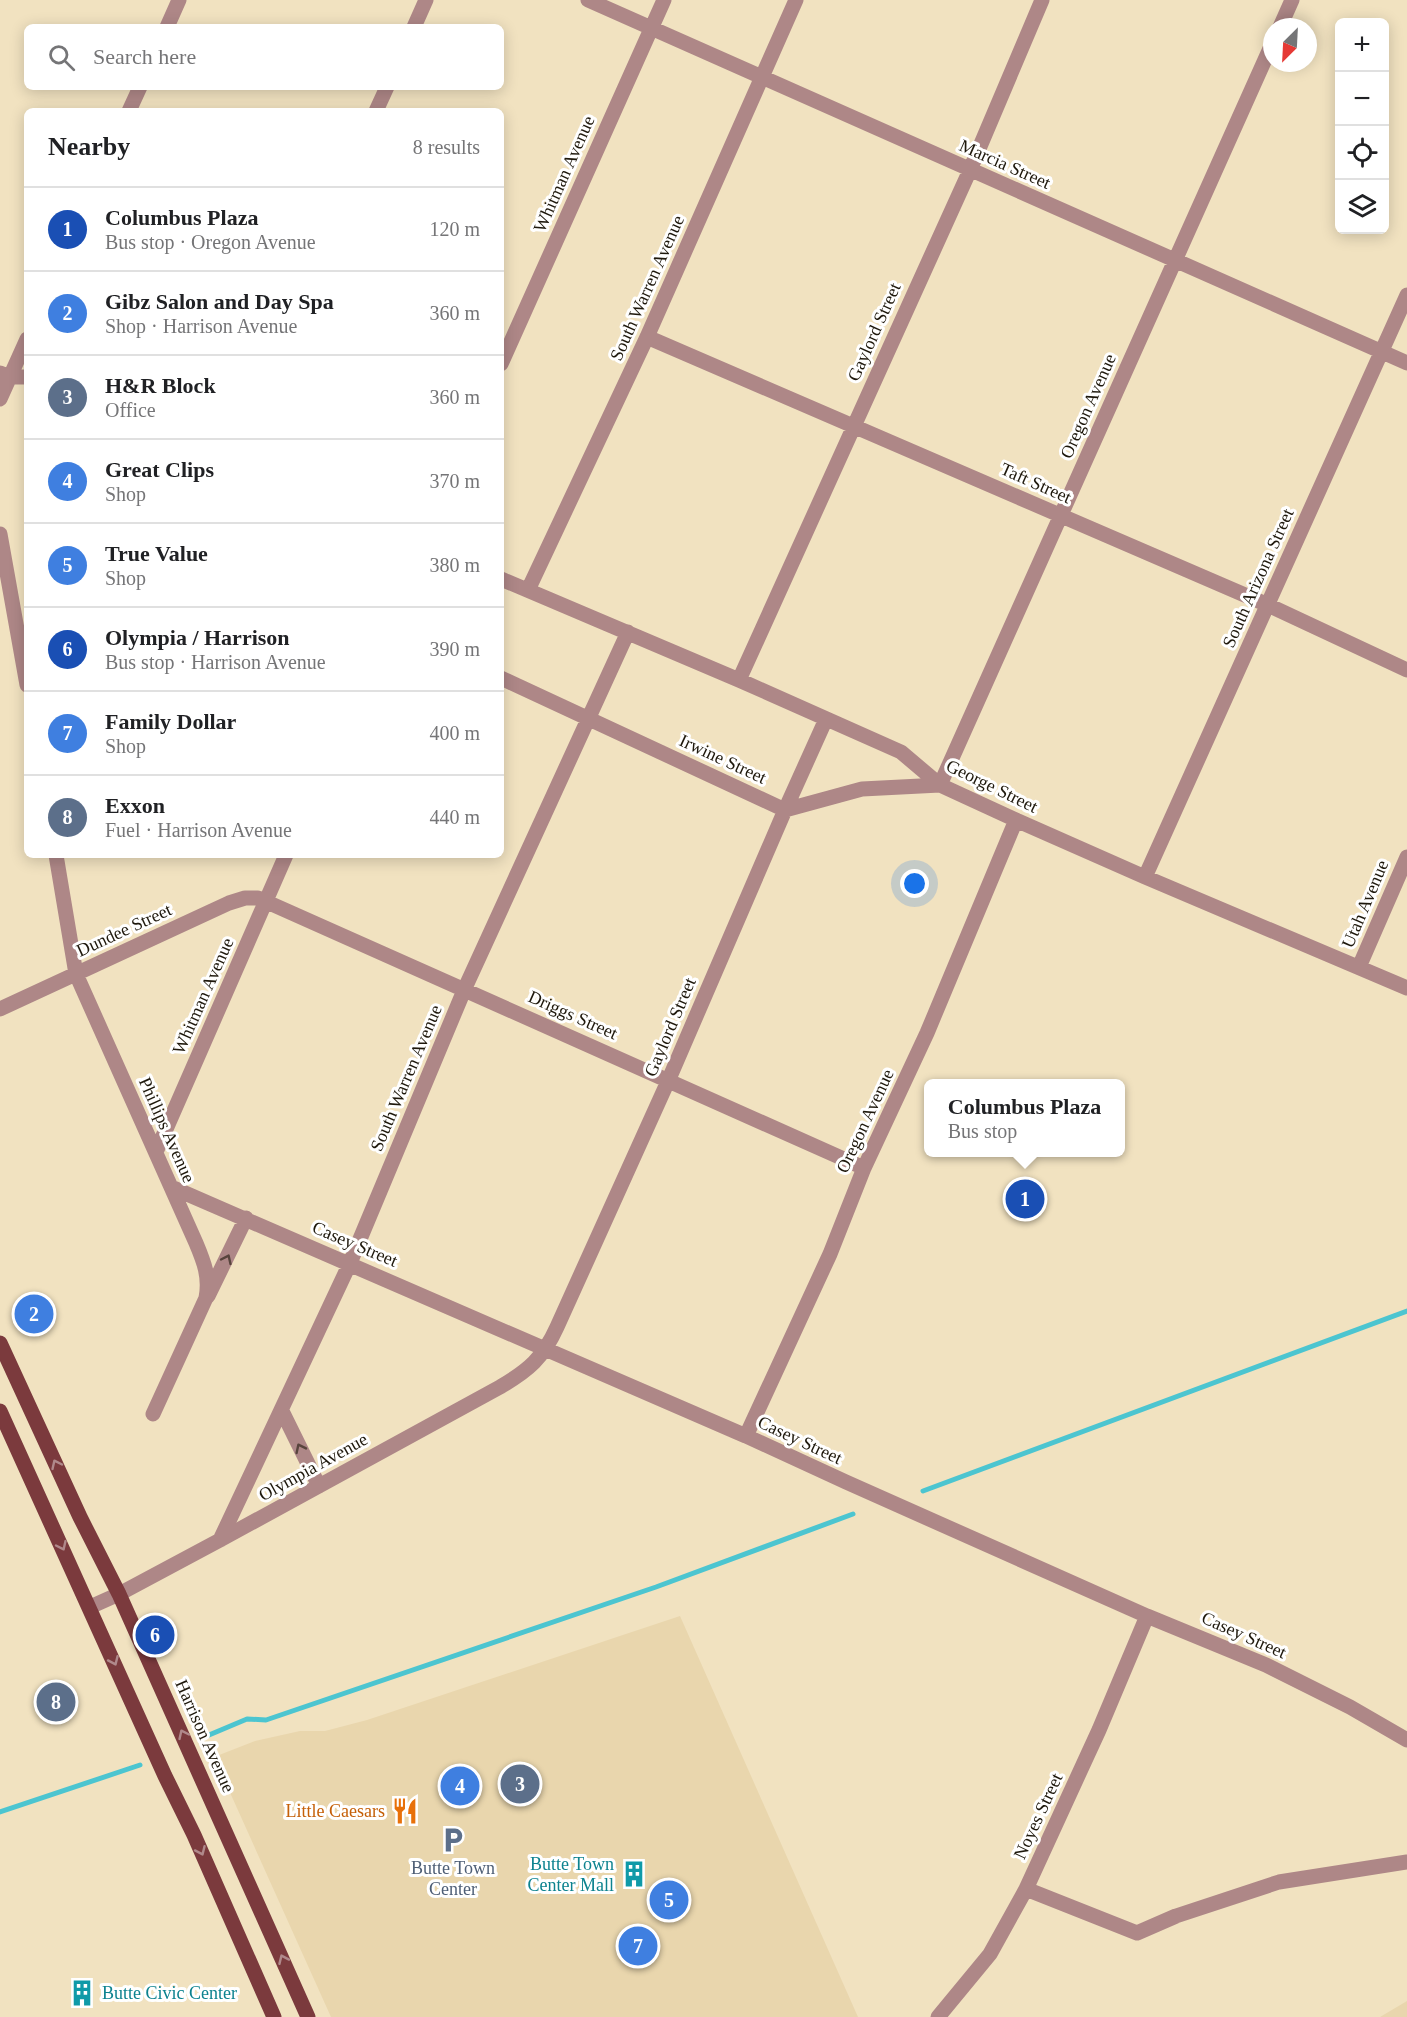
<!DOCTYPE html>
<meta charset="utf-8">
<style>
body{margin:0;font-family:"Times New Roman",serif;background:#f2f2f2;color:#202124}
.controls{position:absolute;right:18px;top:18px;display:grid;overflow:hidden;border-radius:9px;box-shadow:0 3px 15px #0003}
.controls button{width:54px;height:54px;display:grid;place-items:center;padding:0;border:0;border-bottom:2px solid #e0e0e0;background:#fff;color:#202124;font:30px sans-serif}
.compass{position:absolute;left:1263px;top:18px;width:54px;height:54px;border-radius:50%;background:#fff;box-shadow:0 3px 15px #0003;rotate:204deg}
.you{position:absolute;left:915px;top:884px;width:21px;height:21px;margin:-15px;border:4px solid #fff;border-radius:50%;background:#1a73e8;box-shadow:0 0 0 9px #1a73e833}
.badge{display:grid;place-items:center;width:39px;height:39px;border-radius:50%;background:#0f766e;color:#fff;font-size:20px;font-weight:700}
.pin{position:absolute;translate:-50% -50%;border:3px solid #fff;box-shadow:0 2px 6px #0006}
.popup{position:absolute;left:924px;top:1079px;width:201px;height:78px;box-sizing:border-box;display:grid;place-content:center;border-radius:9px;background:#fff;filter:drop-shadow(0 2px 4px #0005);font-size:20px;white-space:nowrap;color:#757577}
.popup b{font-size:22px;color:#202124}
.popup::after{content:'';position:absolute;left:50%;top:100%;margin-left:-12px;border:12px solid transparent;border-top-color:#fff}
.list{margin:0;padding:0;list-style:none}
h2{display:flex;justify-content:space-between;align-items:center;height:78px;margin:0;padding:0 24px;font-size:26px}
h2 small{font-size:20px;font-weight:400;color:#757577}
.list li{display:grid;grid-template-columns:39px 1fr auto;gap:18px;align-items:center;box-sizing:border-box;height:84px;padding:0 24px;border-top:2px solid #e0e0e0}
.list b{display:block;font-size:22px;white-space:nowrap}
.list p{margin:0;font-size:20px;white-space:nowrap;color:#757577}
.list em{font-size:20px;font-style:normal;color:#757577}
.icon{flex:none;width:33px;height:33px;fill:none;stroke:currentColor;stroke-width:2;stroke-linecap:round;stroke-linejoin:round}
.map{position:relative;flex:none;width:1407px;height:2017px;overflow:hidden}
.search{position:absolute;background:#fff;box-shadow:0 3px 15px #0003;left:24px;top:24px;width:480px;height:66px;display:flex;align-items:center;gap:15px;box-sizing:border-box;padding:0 21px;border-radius:9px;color:#757577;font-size:22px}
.panel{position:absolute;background:#fff;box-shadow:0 3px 15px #0003;left:24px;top:108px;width:480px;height:750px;border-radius:9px}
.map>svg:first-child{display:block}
.built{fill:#e9d6ad}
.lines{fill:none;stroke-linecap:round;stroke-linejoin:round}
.stream{stroke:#4cc5d0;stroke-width:5}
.minor{stroke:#ae8787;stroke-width:15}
.major{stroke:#7b3a3d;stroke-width:15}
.oneway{stroke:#58443d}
.oneway2{stroke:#b0898b}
.labels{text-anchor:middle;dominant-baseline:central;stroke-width:6;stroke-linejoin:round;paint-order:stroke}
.street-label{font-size:18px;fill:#1e180c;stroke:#fff}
.food-label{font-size:18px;fill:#c56008;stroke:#fff;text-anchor:end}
.culture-label{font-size:18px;fill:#0d838f;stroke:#fff;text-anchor:end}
.service-label{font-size:18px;fill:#4e5e75;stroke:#fff}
</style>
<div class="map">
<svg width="1407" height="2017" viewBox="0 0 1407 2017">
<rect width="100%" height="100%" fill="#f1e2c0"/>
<path class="built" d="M680,1616L858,2017H331L214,1757L255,1741L300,1731H325L367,1720Z
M1407,2001V2017H1380Z"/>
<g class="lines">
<path class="stream" d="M923,1491L1407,1311
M209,1735L247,1719L266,1720L656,1587L853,1514
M0,1812L140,1765"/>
<path class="minor" d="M588,0L1407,363
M167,27L179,0
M414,27L426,0
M1280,27L1292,0
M129,111L140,87
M376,111L387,87
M647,337L1268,605L1407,670
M501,364L664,0
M0,373L10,377H27
M0,399L27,339
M0,534L27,685
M501,579L739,680L901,752L940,785L1016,820L1145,877L1407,988
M528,590L647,337L796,0
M501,678L785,810L862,789L940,785
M739,680L970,170L1042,0
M940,785L1272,44
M56,855L76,974L196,1243C204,1262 210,1277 206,1298L153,1414
M1145,877L1407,295
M1359,967L1407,857
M0,1009L229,903L245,898H258L864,1168
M156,1152L286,855
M171,1187L746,1436L846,1482L1147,1616L1266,1665L1350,1707L1407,1740
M208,1296L246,1218
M282,1411L319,1486
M746,1436L830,1254L864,1168L927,1033L1016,820
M220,1540L350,1263L465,988L628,632
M90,1607L119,1594L220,1540L500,1387C529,1370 543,1358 557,1327L669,1079L785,810L826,719
M1026,1889L1137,1933L1176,1916L1279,1882L1407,1862
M938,2017L990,1954L1026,1889L1099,1730L1147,1616"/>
<path class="major" d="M0,1343L80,1517L119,1594L308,2017
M0,1411L165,1776L194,1835L274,2017"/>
</g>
<defs><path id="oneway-chevron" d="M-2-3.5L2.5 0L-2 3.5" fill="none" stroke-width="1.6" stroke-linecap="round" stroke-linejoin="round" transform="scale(1.5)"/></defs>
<g class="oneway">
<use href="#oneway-chevron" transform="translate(227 1259) rotate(-65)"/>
<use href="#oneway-chevron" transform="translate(300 1448) rotate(-116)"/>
</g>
<g class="oneway2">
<use href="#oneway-chevron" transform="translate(56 1464) rotate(-115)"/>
<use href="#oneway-chevron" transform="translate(62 1546) rotate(65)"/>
<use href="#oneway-chevron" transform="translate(114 1661) rotate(66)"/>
<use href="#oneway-chevron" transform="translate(183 1734) rotate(-115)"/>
<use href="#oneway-chevron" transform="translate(201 1851) rotate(66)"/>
<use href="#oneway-chevron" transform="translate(283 1959) rotate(-114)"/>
</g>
<defs>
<g id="restaurant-bare" transform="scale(2.07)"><path d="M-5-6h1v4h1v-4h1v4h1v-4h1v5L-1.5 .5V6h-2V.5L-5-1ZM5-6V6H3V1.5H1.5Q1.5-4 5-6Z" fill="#e8710a" stroke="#fff" stroke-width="2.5" paint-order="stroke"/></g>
<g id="parking-bare" transform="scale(2.07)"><path d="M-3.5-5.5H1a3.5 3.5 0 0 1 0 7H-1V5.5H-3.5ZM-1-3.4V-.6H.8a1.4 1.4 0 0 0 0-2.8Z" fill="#5c6f8a" stroke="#fff" stroke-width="2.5" paint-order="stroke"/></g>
<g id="building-bare" transform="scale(2.07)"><path d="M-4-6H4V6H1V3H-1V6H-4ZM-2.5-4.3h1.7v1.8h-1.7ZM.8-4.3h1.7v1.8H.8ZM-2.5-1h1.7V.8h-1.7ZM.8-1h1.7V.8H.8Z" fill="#0f9aa8" stroke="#fff" stroke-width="2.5" paint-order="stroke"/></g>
</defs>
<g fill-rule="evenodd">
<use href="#restaurant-bare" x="405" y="1811"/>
<use href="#parking-bare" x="453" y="1840"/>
<use href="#building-bare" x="634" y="1874"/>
<use href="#building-bare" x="82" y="1993"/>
</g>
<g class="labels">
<g class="street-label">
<text transform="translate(1005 164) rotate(24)">Marcia Street</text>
<text transform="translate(564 174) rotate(-66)">Whitman Avenue</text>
<text transform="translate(647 288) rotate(-66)">South Warren Avenue</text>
<text transform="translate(874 332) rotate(-66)">Gaylord Street</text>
<text transform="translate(1088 406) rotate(-66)">Oregon Avenue</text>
<text transform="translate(1036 483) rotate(24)">Taft Street</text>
<text transform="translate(1258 578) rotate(-66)">South Arizona Street</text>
<text transform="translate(723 759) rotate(25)">Irwine Street</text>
<text transform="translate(992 786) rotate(26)">George Street</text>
<text transform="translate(1365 904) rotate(-67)">Utah Avenue</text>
<text transform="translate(124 930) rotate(-25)">Dundee Street</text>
<text transform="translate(203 996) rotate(-66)">Whitman Avenue</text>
<text transform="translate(573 1015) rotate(24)">Driggs Street</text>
<text transform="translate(670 1027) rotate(-67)">Gaylord Street</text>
<text transform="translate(406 1078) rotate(-67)">South Warren Avenue</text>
<text transform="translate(865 1121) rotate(-65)">Oregon Avenue</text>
<text transform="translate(167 1130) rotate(66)">Phillips Avenue</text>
<text transform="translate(355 1244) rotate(23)">Casey Street</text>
<text transform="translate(800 1440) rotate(25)">Casey Street</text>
<text transform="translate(313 1467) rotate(-29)">Olympia Avenue</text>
<text transform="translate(1244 1635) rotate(24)">Casey Street</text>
<text transform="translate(205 1736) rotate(66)">Harrison Avenue</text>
<text transform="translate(1038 1816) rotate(-65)">Noyes Street</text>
</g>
<g class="food-label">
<text x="385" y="1811">Little Caesars</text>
</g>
<g class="culture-label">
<text x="614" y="1864">Butte Town<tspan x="614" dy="21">Center Mall</tspan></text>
<text x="102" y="1993" text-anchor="start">Butte Civic Center</text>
</g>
<g class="service-label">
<text x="453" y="1868">Butte Town<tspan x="453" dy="21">Center</tspan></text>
</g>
</g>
</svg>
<div class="controls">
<button>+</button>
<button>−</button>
<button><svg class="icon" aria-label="locate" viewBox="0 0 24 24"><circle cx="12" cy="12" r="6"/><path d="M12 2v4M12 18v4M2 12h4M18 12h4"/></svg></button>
<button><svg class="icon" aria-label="layers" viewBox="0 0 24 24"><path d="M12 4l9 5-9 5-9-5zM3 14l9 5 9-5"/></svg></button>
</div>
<svg class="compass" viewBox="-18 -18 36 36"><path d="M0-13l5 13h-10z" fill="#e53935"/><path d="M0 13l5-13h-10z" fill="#757577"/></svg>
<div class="you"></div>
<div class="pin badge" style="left:1025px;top:1199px;background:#1a4fb4">1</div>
<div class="popup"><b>Columbus Plaza</b>Bus stop</div>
<div class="pin badge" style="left:34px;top:1314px;background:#3f7fe0">2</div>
<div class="pin badge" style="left:520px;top:1784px;background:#5c6f8a">3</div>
<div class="pin badge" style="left:460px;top:1786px;background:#3f7fe0">4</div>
<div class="pin badge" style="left:669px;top:1900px;background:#3f7fe0">5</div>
<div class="pin badge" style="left:155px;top:1635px;background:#1a4fb4">6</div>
<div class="pin badge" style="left:638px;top:1946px;background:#3f7fe0">7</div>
<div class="pin badge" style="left:56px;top:1702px;background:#5c6f8a">8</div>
<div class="search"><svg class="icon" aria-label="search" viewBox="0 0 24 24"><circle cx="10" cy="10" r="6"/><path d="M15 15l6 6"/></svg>Search here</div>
<section class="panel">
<h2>Nearby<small>8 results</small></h2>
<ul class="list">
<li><span class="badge" style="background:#1a4fb4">1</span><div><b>Columbus Plaza</b><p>Bus stop · Oregon Avenue</p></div><em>120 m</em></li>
<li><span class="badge" style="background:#3f7fe0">2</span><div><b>Gibz Salon and Day Spa</b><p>Shop · Harrison Avenue</p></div><em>360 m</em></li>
<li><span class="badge" style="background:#5c6f8a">3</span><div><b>H&amp;R Block</b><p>Office</p></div><em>360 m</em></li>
<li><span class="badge" style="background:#3f7fe0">4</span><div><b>Great Clips</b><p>Shop</p></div><em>370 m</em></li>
<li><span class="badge" style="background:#3f7fe0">5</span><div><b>True Value</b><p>Shop</p></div><em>380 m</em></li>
<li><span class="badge" style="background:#1a4fb4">6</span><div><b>Olympia / Harrison</b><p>Bus stop · Harrison Avenue</p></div><em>390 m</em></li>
<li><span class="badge" style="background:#3f7fe0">7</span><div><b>Family Dollar</b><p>Shop</p></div><em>400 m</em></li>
<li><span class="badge" style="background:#5c6f8a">8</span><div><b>Exxon</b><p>Fuel · Harrison Avenue</p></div><em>440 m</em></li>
</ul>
</section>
</div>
